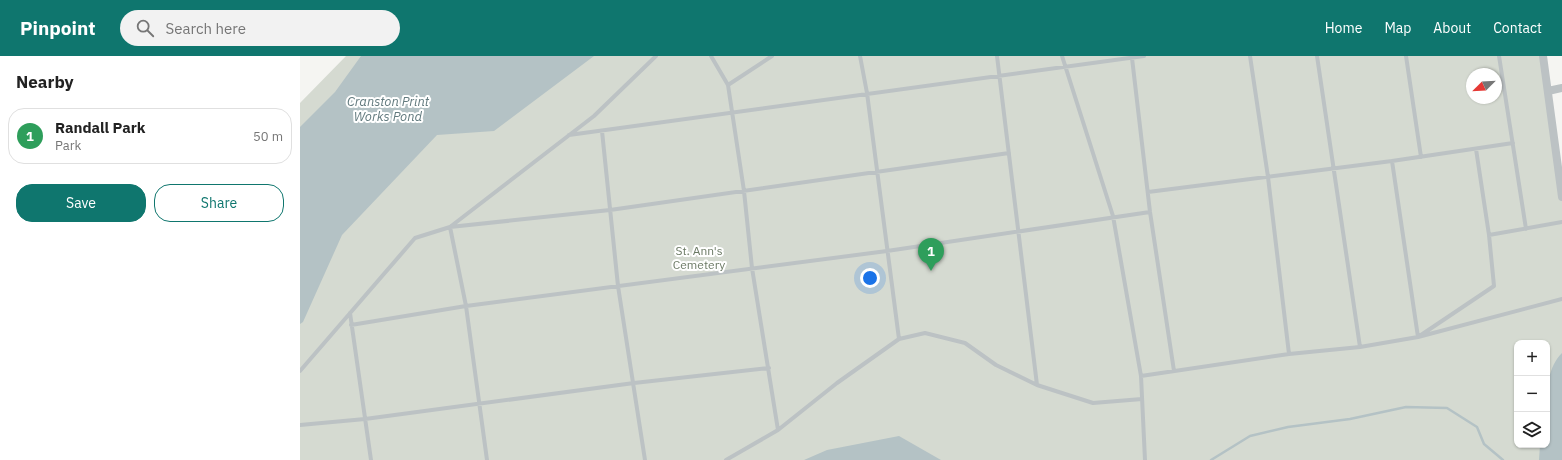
<!DOCTYPE html>
<meta charset="utf-8">
<style>
body{margin:0;font-family:"IBM Plex Sans",sans-serif;background:#f2f2f2;color:#222}
.controls{position:absolute;right:12px;bottom:12px;display:grid;overflow:hidden;border-radius:8px;box-shadow:0 1px 3px #0004}
.controls button{width:36px;height:36px;display:grid;place-items:center;padding:0;border:0;border-bottom:1px solid #e0e0e0;background:#fff;color:#222;font:20px sans-serif}
.compass{position:absolute;left:1166px;top:12px;width:36px;height:36px;border-radius:50%;background:#fff;box-shadow:0 1px 3px #0004;rotate:246deg}
.you{position:absolute;left:570px;top:222px;width:14px;height:14px;margin:-10px;border:3px solid #fff;border-radius:50%;background:#1a73e8;box-shadow:0 0 0 6px #1a73e833}
.badge{display:grid;place-items:center;width:26px;height:26px;border-radius:50%;background:#0f766e;color:#fff;font-size:13px;font-weight:700}
.pin{position:absolute;translate:-50% -33px;filter:drop-shadow(0 1px 2px #0008)}
.pin::after{content:'';position:absolute;top:21px;width:14px;height:12px;background:inherit;clip-path:polygon(0 0,100% 0,50% 100%)}
.list{margin:0;padding:0;list-style:none}
h2{display:flex;justify-content:space-between;align-items:center;height:52px;margin:0;padding:0 16px;font-size:17px}
h2 small{font-size:13px;font-weight:400;color:#767676}
.list li{display:grid;grid-template-columns:26px 1fr auto;gap:12px;align-items:center;box-sizing:border-box;height:56px;margin:0 8px 8px;padding:0 8px;border:1px solid #e0e0e0;border-radius:16px}
.list b{display:block;font-size:15px;white-space:nowrap}
.list p{margin:0;font-size:13px;white-space:nowrap;color:#767676}
.list em{font-size:13px;font-style:normal;color:#767676}
.actions{display:flex;gap:8px;padding:12px 16px}
.actions a{flex:1;padding:9px 0;border:1px solid #0f766e;border-radius:16px;text-align:center;font-size:14px;color:#0f766e}
.actions .main{background:#0f766e;color:#fff}
.icon{flex:none;width:22px;height:22px;fill:none;stroke:currentColor;stroke-width:2;stroke-linecap:round;stroke-linejoin:round}
.map{position:relative;flex:none;width:1262px;height:404px;overflow:hidden}
header{display:flex;align-items:center;gap:24px;box-sizing:border-box;height:56px;padding:0 20px;background:#0f766e;color:#fff}
header strong{font-size:19px}
nav{display:flex;gap:22px;margin-inline-start:auto;font-size:14px}
.search{width:280px;height:36px;background:#f2f2f2;display:flex;align-items:center;gap:10px;box-sizing:border-box;padding:0 14px;border-radius:22px;color:#767676;font-size:15px}
main{display:flex}
aside{flex:1;background:#fff}
.map>svg:first-child{display:block}
.green{fill:#d5dad1;fill-rule:evenodd}
.water{fill:#b4c2c5}
.lines{fill:none;stroke-linecap:round;stroke-linejoin:round}
.stream{stroke:#b4c2c5;stroke-width:2.5}
.service{stroke:#bcc2c4;stroke-width:4}
.minor{stroke:#bcc2c4;stroke-width:8}
.labels{text-anchor:middle;dominant-baseline:central;stroke-width:4;stroke-linejoin:round;paint-order:stroke}
.park-label{font-size:12px;fill:#6b7964;stroke:#fff}
.water-label{font-size:13px;font-style:italic;fill:#627a7e;stroke:#fff}
</style>
<header>
<strong>Pinpoint</strong>
<div class="search"><svg class="icon" aria-label="search" viewBox="0 0 24 24"><circle cx="10" cy="10" r="6"/><path d="M15 15l6 6"/></svg>Search here</div>
<nav><a>Home</a><a>Map</a><a>About</a><a>Contact</a></nav>
</header>
<main>
<aside>
<h2>Nearby<small></small></h2>
<ul class="list">
<li><span class="badge" style="background:#2e9e5b">1</span><div><b>Randall Park</b><p>Park</p></div><em>50 m</em></li>
</ul>
<div class="actions"><a class="main">Save</a><a>Share</a></div>
</aside>
<div class="map">
<svg width="1262" height="404" viewBox="0 0 1262 404">
<rect width="100%" height="100%" fill="#f5f5f2"/>
<path class="green" d="M46,0H1242L1262,143V404H0V47ZM1172,18H1196V42H1172ZM1217,287H1247V389H1217Z"/>
<path class="water" d="M61,0H294L194,75L137,79L42,179L3,266L0,268V71L35,36Z
M1262,297V404H1239L1240,389H1247C1247,362 1241,317 1262,297Z
M599,380L641,404H504L527,394Z"/>
<g class="lines">
<path class="stream" d="M911,404L950,380L988,371L1050,363L1106,351L1147,352L1177,371L1184,388L1203,404"/>
<path class="service" d="M411,0L428,29L444,135L452,212L478,374L426,404
M560,0L567,37L599,283
M697,0L737,329
M762,0L813,160L841,320L845,404
M950,0L968,121L989,298
M1017,0L1060,291
M1106,0L1121,101
M1199,0L1226,173
M832,2L850,156L874,315
M428,29L472,0
M302,75L318,230L345,404
M269,79L844,0
M1092,105L1118,281L1194,230L1189,179L1176,93
M848,136L1092,105L1213,87
M1189,179L1262,166
M50,257L71,404
M51,269L166,250L587,195L850,156
M0,315L115,182L150,171L294,60L356,0
M841,320L989,298L1060,291L1118,281L1262,243
M0,369L65,363L334,327L469,312
M478,374L537,327L599,283L625,277L665,287L696,309L737,329L793,347L842,343
M187,404L166,250L150,171L310,154L709,97"/>
<path class="minor" d="M1243,0L1262,141
M1248,35L1262,32"/>
</g>
<g class="labels">
<g class="park-label">
<text x="399" y="194">St. Ann's<tspan x="399" dy="14">Cemetery</tspan></text>
</g>
<g class="water-label">
<text x="88" y="45">Cranston Print<tspan x="88" dy="15">Works Pond</tspan></text>
</g>
</g>
</svg>
<div class="controls">
<button>+</button>
<button>−</button>
<button><svg class="icon" aria-label="layers" viewBox="0 0 24 24"><path d="M12 4l9 5-9 5-9-5zM3 14l9 5 9-5"/></svg></button>
</div>
<svg class="compass" viewBox="-18 -18 36 36"><path d="M0-13l5 13h-10z" fill="#e53935"/><path d="M0 13l5-13h-10z" fill="#767676"/></svg>
<div class="you"></div>
<div class="pin badge" style="left:631px;top:215px;background:#2e9e5b">1</div>
</div>
</main>
